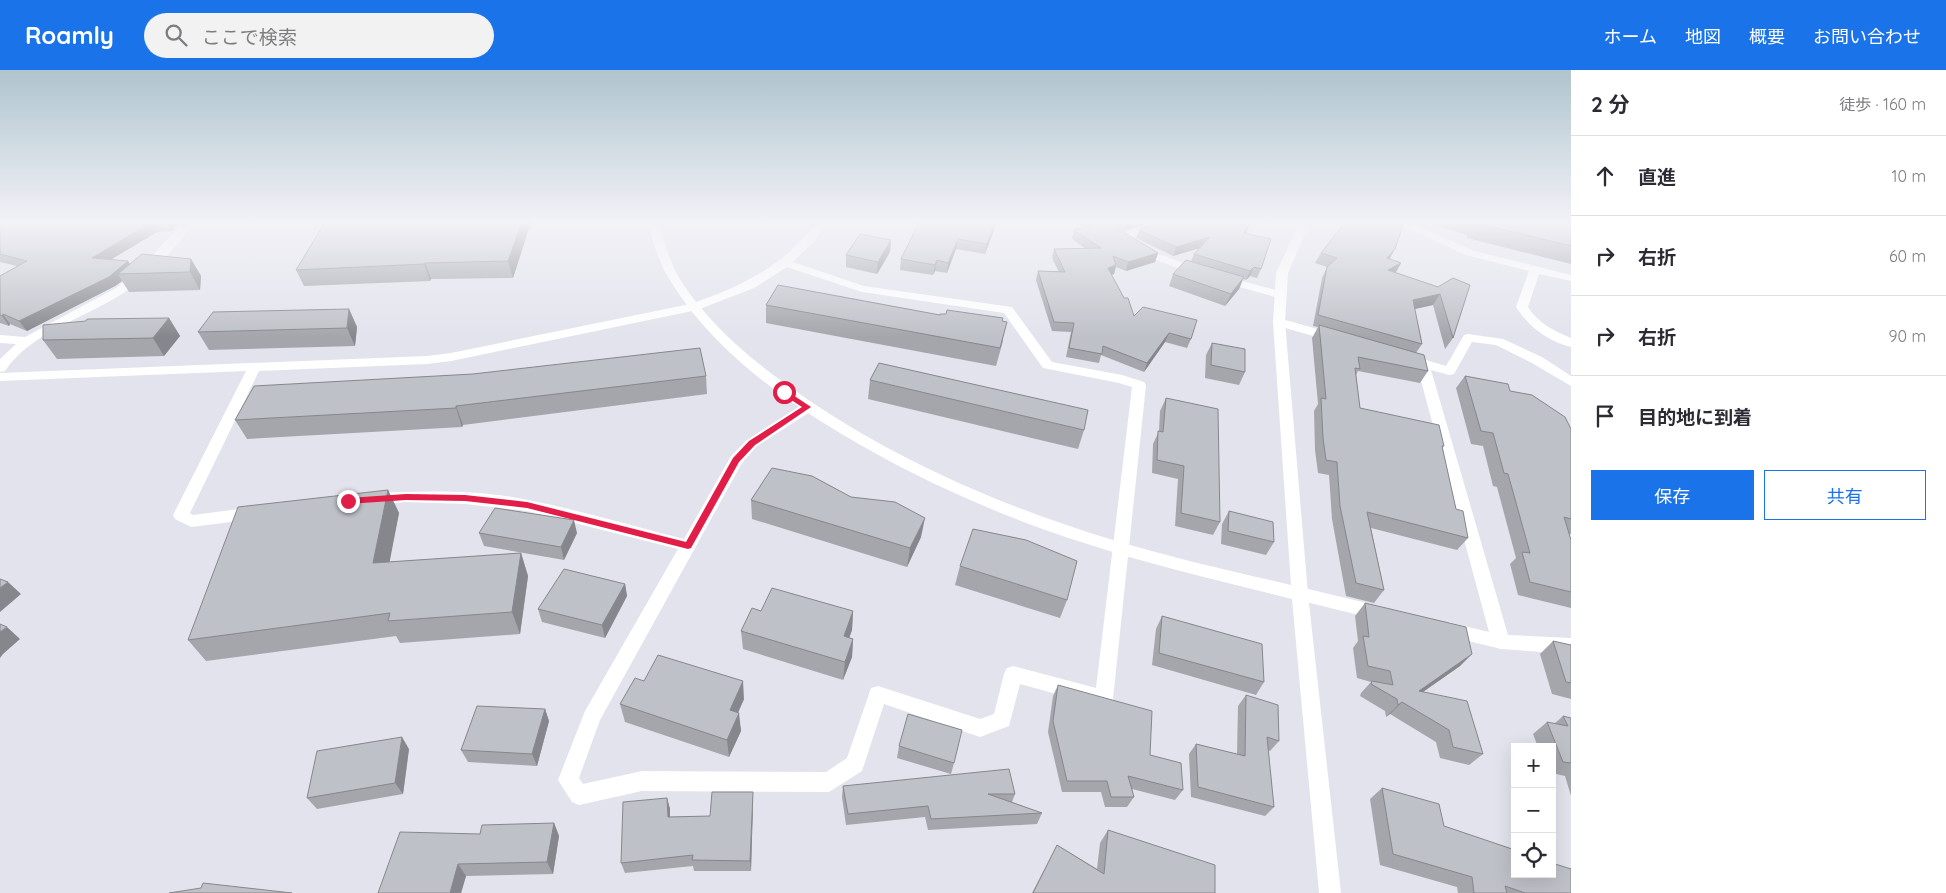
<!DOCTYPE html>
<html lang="ja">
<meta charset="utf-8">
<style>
body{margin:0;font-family:Quicksand,"Noto Sans JP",sans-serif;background:#f2f2f3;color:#2b2b33}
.controls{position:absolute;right:15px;bottom:15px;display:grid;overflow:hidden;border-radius:0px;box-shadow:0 5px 20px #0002}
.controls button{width:45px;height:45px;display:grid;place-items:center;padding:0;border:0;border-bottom:1px solid #e1e1e2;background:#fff;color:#2b2b33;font:25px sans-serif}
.stop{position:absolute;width:15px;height:15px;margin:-11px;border:4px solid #e11d48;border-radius:50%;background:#fff}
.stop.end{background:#e11d48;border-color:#fff;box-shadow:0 1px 5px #0008}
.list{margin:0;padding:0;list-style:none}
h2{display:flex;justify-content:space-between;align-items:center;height:65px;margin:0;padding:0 20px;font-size:21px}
h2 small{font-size:16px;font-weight:400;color:#7c7c81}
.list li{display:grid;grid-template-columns:32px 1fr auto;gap:15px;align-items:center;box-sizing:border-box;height:80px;padding:0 20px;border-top:1px solid #e1e1e2}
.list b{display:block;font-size:19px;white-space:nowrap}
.list em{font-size:16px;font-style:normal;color:#7c7c81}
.actions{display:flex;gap:10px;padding:15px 20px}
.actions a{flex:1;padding:11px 0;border:1px solid #1a73e8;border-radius:0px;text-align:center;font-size:18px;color:#1a73e8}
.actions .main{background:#1a73e8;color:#fff}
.icon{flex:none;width:28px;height:28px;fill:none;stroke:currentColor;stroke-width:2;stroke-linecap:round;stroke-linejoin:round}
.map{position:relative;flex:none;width:1571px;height:823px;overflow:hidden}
header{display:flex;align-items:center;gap:30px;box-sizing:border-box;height:70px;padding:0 25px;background:#1a73e8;color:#fff}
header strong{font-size:24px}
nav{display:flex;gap:28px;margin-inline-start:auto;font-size:18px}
.search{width:350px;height:45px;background:#f2f2f3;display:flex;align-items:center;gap:12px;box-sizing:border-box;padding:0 18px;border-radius:28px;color:#7c7c81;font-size:19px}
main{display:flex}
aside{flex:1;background:#fff}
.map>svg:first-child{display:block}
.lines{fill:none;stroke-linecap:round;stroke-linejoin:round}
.minor{fill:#fff;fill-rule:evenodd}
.tertiary{fill:#fff;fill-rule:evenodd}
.wall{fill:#a4a6ac}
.shaded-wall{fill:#86878c}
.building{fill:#bfc1c8;stroke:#86878c}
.route{fill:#e11d48}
</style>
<header>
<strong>Roamly</strong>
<div class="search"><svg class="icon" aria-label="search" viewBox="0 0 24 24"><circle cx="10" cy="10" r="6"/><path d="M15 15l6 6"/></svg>ここで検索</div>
<nav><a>ホーム</a><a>地図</a><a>概要</a><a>お問い合わせ</a></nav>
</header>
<main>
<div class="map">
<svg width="1571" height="823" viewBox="0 0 1571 823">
<rect width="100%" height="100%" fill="#e3e3ed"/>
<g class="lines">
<path class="minor" d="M184,152H195C176,177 151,205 125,222C86,248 32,261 5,301L0,302V289L16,274L0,273V265L25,267L116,218L144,194Z
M817,152H828L814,171L793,192L864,216L1012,237L1052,292L1122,305L1144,312L1146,315L1113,629L1111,635L1104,637L1020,614L1009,656L980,667L884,634L862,701L829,722L642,721L579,735L572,732L558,710L585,641L678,479L527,441L465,434L406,432L372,435L367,433L364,429L367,425L372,423C423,421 477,419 528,430C580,440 632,456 684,469L731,386L747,370L803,334H813L815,337L813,340L757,376L742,393L600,650L579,708L583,714L642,701L826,702L847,688L869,624L871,618L878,616L980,649L994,644L1004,604L1007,598L1013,596L1096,618L1132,317L1119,313L1043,298L1004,243L862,222L787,197L754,218L697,240L451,291L427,294L259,301L190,443L193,445L255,437L260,439L263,443L260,447L255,449L191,457L175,449L173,445L246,301L0,311V303L427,286L451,283L690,234C741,217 784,196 817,152Z
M1149,152H1160L1154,160L1123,170L1118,167L1119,165L1146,156Z
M1394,152H1408L1474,181L1571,205V211L1539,204L1528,237C1538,253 1554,261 1571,268V277C1548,271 1529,257 1516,237L1529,201L1466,185Z
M1139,174L1156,183L1202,200L1204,202L1198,205L1194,204L1148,187L1134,177Z
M1222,206L1283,222L1285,224L1279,228L1218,211L1216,209Z
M1279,248L1338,265L1340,268L1334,272L1275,255L1273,252L1275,249Z
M1468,264L1503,269L1542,287L1571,306V316L1532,293L1496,275L1472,272L1454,304L1449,305L1431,300L1508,565L1571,568V584L1501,579L1448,566L1442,564L1439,559L1442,554L1448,552L1489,562L1417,296L1401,291L1400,288L1406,284L1446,296L1464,265Z
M1300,517L1379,536L1385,538L1388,543L1385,548L1379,550L1294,529L1292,524L1294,519Z"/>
<path class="tertiary" d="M647,152H657C664,169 669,190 678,206C705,251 751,290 794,320C890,388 1001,436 1113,470C1172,488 1232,501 1291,515L1273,252L1276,203L1300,152H1310L1288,203L1285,252L1308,524L1341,823H1319L1292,529C1221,511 1150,495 1081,472C997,445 915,408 840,363C773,323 708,274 668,207C658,191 653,170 647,152Z"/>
</g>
<path class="wall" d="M0,152H178L172,161L157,162L112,189L130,194L191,189L201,206L200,220L129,222L122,211L115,216L27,261L10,254L9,256L0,253V206L17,196L0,192Z
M531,152L513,208L431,209L430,211L304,216L296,200Z
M997,152L985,184L956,179L947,203L935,201L933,205L900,200L901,189Z
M1074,152H1107L1158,183L1155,192L1126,201L1116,197L1114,204L1111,205L1134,246L1191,269L1187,278L1165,272L1144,302L1101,285L1099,293L1066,287L1071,262L1052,261L1036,210L1038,201L1059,202L1052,188L1054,179H1086L1072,169L1074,160L1085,157Z
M1111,152H1147L1145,154L1124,161Z
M1440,152H1571V194L1467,168V165L1438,156Z
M1158,153L1250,155L1246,164L1261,199L1257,208L1250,206L1246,210L1243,209L1239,219L1225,236L1169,216L1173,204L1191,191L1194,184L1199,178L1173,186L1136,168L1139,160Z
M891,170L890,182L877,204L846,197V185Z
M1321,183L1389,189L1401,193L1395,203L1438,217L1453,268L1445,279L1433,235L1414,239L1422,274L1416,283L1428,301L1420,313L1358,301L1356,305L1360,338L1444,376L1442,378L1456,439L1468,468L1457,480L1371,458L1384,520L1374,533L1346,526L1332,449L1329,405L1318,403L1315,380L1314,341L1318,334L1312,268L1318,257L1313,256L1322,208L1327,197L1315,193Z
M766,235L940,245L1002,251L1003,271L996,296L766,253Z
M349,239L357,257L355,276L209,280L198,262Z
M169,248L180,266L164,286L57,289L43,270Z
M1212,273L1245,302L1239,315L1205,308L1206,285Z
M706,306L707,324L463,355L462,357L247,369L235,350Z
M1465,306L1510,321L1571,359V464H1569L1571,470V538L1518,525L1510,494L1516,488L1497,417L1493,416L1483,376L1471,374L1456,318Z
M870,310L1084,360L1078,379L868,329Z
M1166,328L1220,452L1213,465L1175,456L1178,409L1152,403L1153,374L1159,361L1160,341Z
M388,420L399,443L389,492L521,483L528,506L520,564L400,573L396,566L206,591L188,570Z
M751,430L921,467L907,497L752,449Z
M1229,441L1274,472L1266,485L1221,474L1222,454Z
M479,463H577L564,490L484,476Z
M960,496L1067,530L1060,548L955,515Z
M625,514L627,526L605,568L542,552L538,539Z
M1365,533L1460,596L1423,622L1483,684L1469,695L1440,688L1436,672L1390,644L1386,647L1385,641L1360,626L1361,623L1371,612L1357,608L1353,578L1358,571L1355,546Z
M761,541H853L852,560L849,568L853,569L852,587L843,610L743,579L741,561Z
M1162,546L1264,612L1256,625L1152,595L1156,559Z
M1553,571L1571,575V629L1552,624L1540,584Z
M644,611L744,629L738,643L741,661L729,687L625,652L620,634Z
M1058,615L1150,685L1183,720L1175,730L1132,719L1134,727L1127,737H1105L1101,722H1062L1048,662L1053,626Z
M1246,625L1279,671L1270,681L1268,680L1274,737L1265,746L1191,727L1189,684L1196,674L1237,684L1238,636Z
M545,639L549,651L537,696L468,692L461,680Z
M1563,646L1571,648V726L1565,706L1552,703V677H1538L1533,664L1547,652L1554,654Z
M899,676L954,693L951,704L897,688Z
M409,679L403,724L317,739L307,728Z
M843,716L1015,724L1012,732L1042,743L1037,754L928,760L925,747L846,755L842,727Z
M1382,718L1444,756L1571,823H1458L1457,817L1380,795L1370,729Z
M667,728L670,739V747L710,746L753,733L751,801H694L693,796L625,803L621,793Z
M554,753L559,766L553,804L466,806L461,823H378Z
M1108,760L1215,823H1032L1057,775L1097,799L1100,773Z"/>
<path class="shaded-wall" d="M152,152L157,162L98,197L92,188Z
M167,152H178L172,161Z
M522,152H531L513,208L508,191Z
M995,152H997L985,184L987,174Z
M1127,152H1147L1145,154L1124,161Z
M1250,155L1246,164L1243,165L1247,156Z
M1210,167L1207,176L1173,186L1176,177Z
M958,169L956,179L947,203L948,193Z
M891,170L890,182L877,204L878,192Z
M1395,179L1389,190L1387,188Z
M1158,183L1155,192L1126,201L1128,192Z
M191,189L201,206L200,220L190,202Z
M937,190L935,201L933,205L935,195Z
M128,191L134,200L118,204L122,211L115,216L27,261L19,251Z
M425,193L431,209L430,211L424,194Z
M1401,193L1395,204L1388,200Z
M1116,195L1114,204L1105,207L1108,198Z
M1254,197L1250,206L1246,210L1250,201Z
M1244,207L1239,219L1225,236L1231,224Z
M1440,224L1433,235L1406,241L1413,230Z
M349,239L357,257L355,276L347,258Z
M3,244L10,254L9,256L2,246Z
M169,248L180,266L164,286L153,268Z
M1169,263L1165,272L1144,302L1147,293Z
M456,336L463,355L462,357L456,338Z
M388,420L399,443L385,516L373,493Z
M925,448L921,467L907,497L910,478Z
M574,450L577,463L564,490L561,477Z
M521,483L528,506L520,564L512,542Z
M8,512L21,524L0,542V518Z
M625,514L627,526L605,568L602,555Z
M853,541L852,560L843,585L844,566Z
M7,557L20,569L3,584L0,588V562Z
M853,569L852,587L843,610L845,592Z
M1472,584L1460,596L1407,633L1419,621Z
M743,611L744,629L731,658L730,640Z
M1402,632L1390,644L1386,647L1398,635Z
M545,639L549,651L537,696L532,684Z
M739,643L741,661L729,687L727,670Z
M402,667L409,679L403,724L395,713Z
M753,722V733L751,801L750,791Z
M667,728L670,739V758L668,747Z
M554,753L559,766L553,804L547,792Z
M458,794L466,806L461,823H450Z"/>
<path class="building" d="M0,152H152L92,188L128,191L109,207L19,251L3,244L2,246L0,245V206L27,191L0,184Z
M325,152H522L508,191L425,193L424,194L296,200Z
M919,152H995L987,174L958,169L948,193L937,190L935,195L901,189Z
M1096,152H1107L1158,183L1128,192L1113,186L1116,195L1108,198L1124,228H1128L1134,246L1143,237L1197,250L1191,269L1169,263L1147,293L1103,276L1102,284L1069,278L1074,253L1054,252L1038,201L1065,202L1054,179L1101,178L1074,160L1098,153Z
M1158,152H1249L1248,155H1250L1247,156L1244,163L1271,169L1261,199L1254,197L1250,201L1194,184L1210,167L1176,177L1139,160Z
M1345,152H1404L1395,179L1387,188L1401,193L1388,200L1438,217L1453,208L1470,215L1453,268L1440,224L1413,230L1422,274L1318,245L1327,197L1337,188L1321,183Z
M1476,152H1571V176L1476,153Z
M860,164L891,170L878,192L846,185Z
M142,184L191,189L190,202L118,204Z
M1186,190L1244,207L1231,224L1173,204Z
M778,215L940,245V244H946L947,240L1003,248L1002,251L1007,252L1000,278L766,235Z
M349,239L347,258L198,262L213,242Z
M169,248L153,268L43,270V255L86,251L87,249Z
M1319,255L1424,285L1428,301L1358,287L1360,299L1355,298L1360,338L1439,355L1444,376H1442L1456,439L1463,441L1468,468L1367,442L1384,520L1356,513L1340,436L1337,392L1326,390L1323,368L1321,328L1326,329Z
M1212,273L1245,279V302L1211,295Z
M700,278L706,306L456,336V338L235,350L254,316L473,304Z
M879,293L1088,340L1084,360L870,310Z
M1465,306L1508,314L1510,321L1532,325L1565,347L1571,359V449L1564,447L1571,470V522L1530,512L1522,482L1530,483L1508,404L1504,403L1493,363L1481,361Z
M1166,328L1218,339L1220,452L1181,443L1184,396L1157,390L1158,361L1163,362Z
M772,398L812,406L851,427L895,432L925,448L910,478L751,430Z
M388,420L373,493L521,483L512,542L388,551L390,543L188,570L238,437Z
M495,438L574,450L561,477L479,463Z
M1229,441L1273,452L1274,472L1228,461Z
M973,459L1026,470L1077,491L1067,530L960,496Z
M564,499L625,514L602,555L538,539Z
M0,509L8,512L0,518Z
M772,518L853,541L844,566L853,569L845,592L741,561L752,538L761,541Z
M1365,533L1466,557L1472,584L1419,621L1467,631L1483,684L1453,677L1449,660L1402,632L1398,635L1397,629L1371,614L1372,611L1393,615L1390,601L1368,596L1363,566L1369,567Z
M1162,546L1262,574L1264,612L1159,583Z
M0,554L7,557L0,562Z
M1553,571L1571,575V613L1566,612Z
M658,585L743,611L730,640L739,643L727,670L620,634L635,608L644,611Z
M1058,615L1152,641L1150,685L1181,693L1183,720L1128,706L1134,727H1111L1107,711H1067L1053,651Z
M1246,625L1278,635L1279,671L1267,667L1274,737L1198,717L1196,674L1245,686Z
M477,636L545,639L532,684L461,680Z
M908,644L962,660L954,693L899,676Z
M1563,646L1571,648V693L1563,692L1547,652L1568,656Z
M402,667L395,713L307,728L317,681Z
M1009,699L1015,724H988L1042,743L931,749L928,736L848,744L843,716Z
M1382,718L1439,734L1444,756L1515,780V804H1552V793L1571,799V823H1525L1505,816L1507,823H1474L1472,807L1393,784Z
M712,722H753L750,791L692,790L693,785L621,793L623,732L667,728L668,747L710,746Z
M554,753L547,792L458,794L450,823H378L400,762L480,764L482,755Z
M1108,760L1215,795V823H1033L1057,775L1104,804Z
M203,813L292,823H169L201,818Z"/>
<linearGradient id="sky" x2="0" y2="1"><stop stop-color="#afc4ce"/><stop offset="0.57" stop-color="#f2f2f7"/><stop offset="1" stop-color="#f2f2f7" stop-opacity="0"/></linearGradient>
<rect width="1571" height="267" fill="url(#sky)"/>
<path class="route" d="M782,321H787L811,337L755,375L739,392L691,478L688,479L527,438L465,431L406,430L348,434L344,431L348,428L406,424L465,425L527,432L686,472L733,388L749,371L802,337L782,324Z"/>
</svg>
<div class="controls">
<button>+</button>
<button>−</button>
<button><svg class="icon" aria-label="locate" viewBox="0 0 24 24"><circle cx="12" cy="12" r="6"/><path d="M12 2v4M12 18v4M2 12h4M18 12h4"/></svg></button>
</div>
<div class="stop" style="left:784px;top:322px"></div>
<div class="stop end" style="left:348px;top:431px"></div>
</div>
<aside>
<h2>2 分<small>徒歩 · 160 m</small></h2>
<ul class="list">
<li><svg class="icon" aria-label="ahead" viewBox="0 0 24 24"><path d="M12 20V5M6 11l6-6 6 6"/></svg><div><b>直進</b></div><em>10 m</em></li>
<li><svg class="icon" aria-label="right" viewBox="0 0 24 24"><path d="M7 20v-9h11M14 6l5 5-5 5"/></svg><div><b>右折</b></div><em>60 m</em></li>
<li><svg class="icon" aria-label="right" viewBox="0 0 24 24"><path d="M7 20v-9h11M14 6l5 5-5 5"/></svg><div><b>右折</b></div><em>90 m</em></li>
<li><svg class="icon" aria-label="arrive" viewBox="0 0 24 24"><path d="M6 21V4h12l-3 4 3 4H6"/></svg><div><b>目的地に到着</b></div></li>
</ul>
<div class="actions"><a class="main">保存</a><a>共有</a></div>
</aside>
</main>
